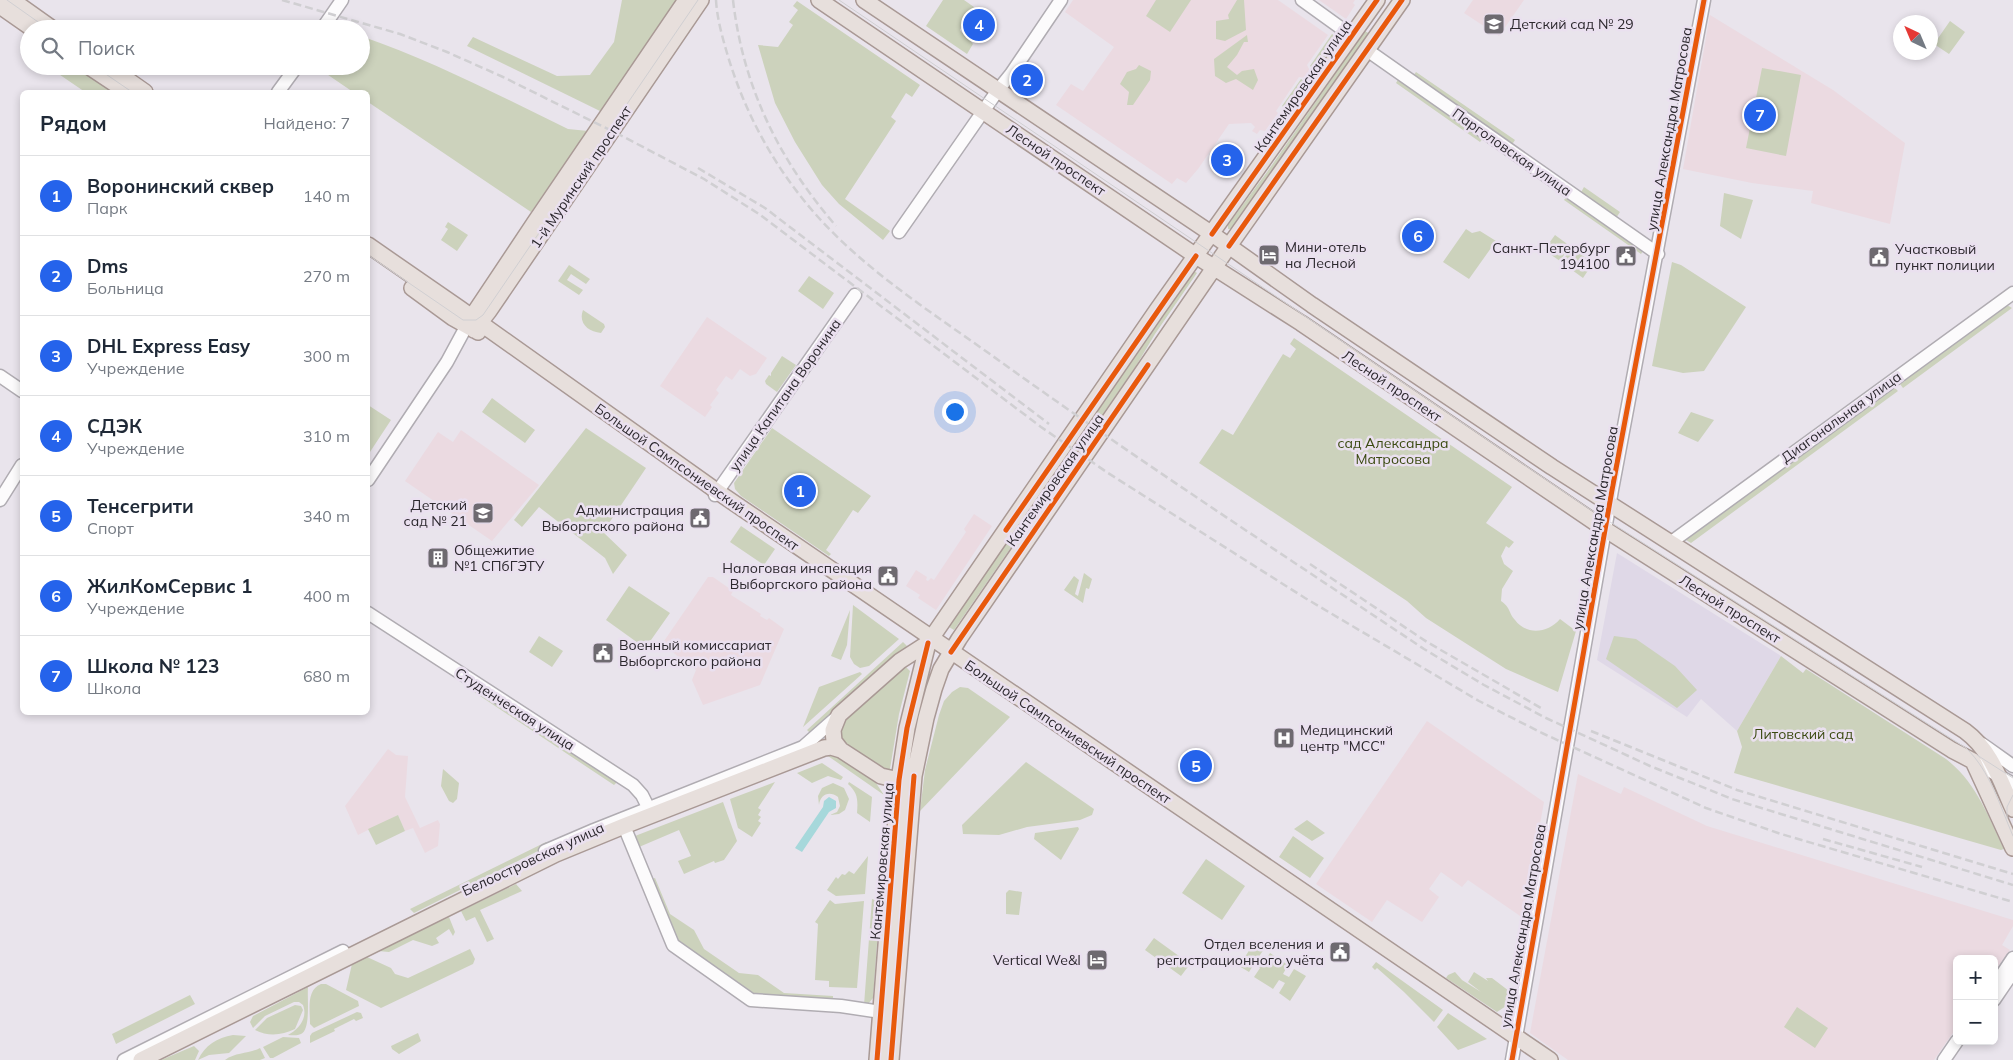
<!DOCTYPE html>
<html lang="ru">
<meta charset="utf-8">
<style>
body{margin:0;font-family:Mulish,sans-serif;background:#f6f6f7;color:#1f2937}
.controls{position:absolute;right:15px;bottom:15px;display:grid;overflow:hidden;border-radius:8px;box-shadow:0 2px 8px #0003}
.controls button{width:45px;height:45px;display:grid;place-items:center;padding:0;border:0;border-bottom:1px solid #e0e1e3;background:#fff;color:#1f2937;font:25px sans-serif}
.compass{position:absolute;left:1893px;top:15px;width:45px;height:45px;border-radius:50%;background:#fff;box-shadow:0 2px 8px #0003;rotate:316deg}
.you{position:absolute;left:954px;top:411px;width:18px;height:18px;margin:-12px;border:4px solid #fff;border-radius:50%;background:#1a73e8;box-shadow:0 0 0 8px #1a73e833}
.badge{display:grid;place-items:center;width:32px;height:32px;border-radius:50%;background:#2563eb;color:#fff;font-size:16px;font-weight:700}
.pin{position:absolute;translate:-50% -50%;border:2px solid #fff;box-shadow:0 1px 5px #0006}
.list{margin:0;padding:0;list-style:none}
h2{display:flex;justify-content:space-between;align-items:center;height:65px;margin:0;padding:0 20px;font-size:21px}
h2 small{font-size:16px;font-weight:400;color:#747a83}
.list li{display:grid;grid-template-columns:32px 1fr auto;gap:15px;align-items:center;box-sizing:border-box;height:80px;padding:0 20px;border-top:1px solid #e0e1e3}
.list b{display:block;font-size:19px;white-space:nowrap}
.list p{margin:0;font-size:16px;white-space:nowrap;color:#747a83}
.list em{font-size:16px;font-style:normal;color:#747a83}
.icon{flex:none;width:28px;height:28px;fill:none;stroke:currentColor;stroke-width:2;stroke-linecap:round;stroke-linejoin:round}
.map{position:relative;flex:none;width:2013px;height:1060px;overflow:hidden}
.search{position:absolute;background:#fff;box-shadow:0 2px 8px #0003;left:20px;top:20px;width:350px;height:55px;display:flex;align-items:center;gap:12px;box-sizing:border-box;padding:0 18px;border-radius:28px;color:#747a83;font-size:19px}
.panel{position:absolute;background:#fff;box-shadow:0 2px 8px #0003;left:20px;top:90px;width:350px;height:625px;border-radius:8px}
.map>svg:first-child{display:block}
.education{fill:#ebdae1}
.medical{fill:#dfd8e7}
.green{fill:#ccd2bc}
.water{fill:#a6d8db}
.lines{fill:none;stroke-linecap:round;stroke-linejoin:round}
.minor-casing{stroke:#b0acb2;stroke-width:15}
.major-casing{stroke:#a99995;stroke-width:18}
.minor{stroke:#fcfbfc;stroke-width:12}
.major{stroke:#e7dfdc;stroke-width:15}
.tram{stroke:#d0cfd2;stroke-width:1}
.rail{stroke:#d0cfd2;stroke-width:2.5;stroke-dasharray:8 4;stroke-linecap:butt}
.cycleway-casing{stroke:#eae0ef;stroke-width:8}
.cycleway{stroke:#e8590c;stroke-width:5}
.labels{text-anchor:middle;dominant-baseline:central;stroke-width:5;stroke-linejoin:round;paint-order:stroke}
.poi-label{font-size:14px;fill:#2c282e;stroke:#eae0ef;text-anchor:start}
.street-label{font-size:14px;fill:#2c282e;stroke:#eae0ef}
.park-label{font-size:14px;fill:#3b4a11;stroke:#eae0ef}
</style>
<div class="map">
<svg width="2013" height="1060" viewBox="0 0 2013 1060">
<rect width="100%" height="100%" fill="#e9e4ec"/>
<path class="education" d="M1073,0H1278L1328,35L1307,65L1310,71L1306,78L1299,77L1276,111L1278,113L1265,131L1260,130L1257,134L1252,131L1255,127L1251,123L1229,124L1198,169L1186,183L1177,178L1172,184L1056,105L1071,84L1083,91L1114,47L1065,12Z
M1319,0H1355L1353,3L1355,5L1346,19Z
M1473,0H1524L1499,36L1464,13Z
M1710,15L1833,90L1905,143L1890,224L1811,203L1813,191L1752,183L1683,169Z
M707,317L767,358L756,374L750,376L740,369L732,380L726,376L716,390L719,393L710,405L712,407L705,417L660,386Z
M461,430L539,485L492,541L405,481L438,432L453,442Z
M974,514L992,526L936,610L918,598L920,595L906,586L916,570L927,577L926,580L928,581L931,578L934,580L966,532L964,529Z
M708,577H713L733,591L731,595L761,614L760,616L767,620L769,618L784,629L760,685L703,705L692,680L696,670L662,644Z
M1427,721L1544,802L1523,918L1468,880L1462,887L1441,872L1429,889L1439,897L1422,922L1387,900L1372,922L1316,884Z
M388,749L396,755L408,756L405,797L420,828L438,820L440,824L438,846L425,853L413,828L405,831L398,815L358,835L345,806Z
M1578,774L1621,794L1624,787L1707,826L2013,920V926L2002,945L2010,950L1994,972V959H1957V1027L1934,1060H1568L1530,1033Z"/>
<path class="medical" d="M1617,553L1781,656L1737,731L1701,699L1687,717L1597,660Z"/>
<path class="green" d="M622,0H677L602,112L467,46L473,37L557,76L590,75L614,42Z
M943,0H964L974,7L960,30L964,35L969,36L968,38L973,44L967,54L926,26Z
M1156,0H1191L1170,32L1146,16Z
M1237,0H1244L1246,30L1225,41L1216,39V21L1229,19L1228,15Z
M797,1L920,85L912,97L906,93L891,117L896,121L845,199L890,231L883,240L839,204L822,185L795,142L775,103L758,45L778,47L793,25L789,22L798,10L793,6Z
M1950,21L1965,32L1949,54L1934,44Z
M1365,31L1370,34L1233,229H1228V225L1267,172Z
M1332,34L1338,38L1316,70L1310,66Z
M1247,35L1248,42H1244L1237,55L1227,67L1237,75L1242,71L1254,69L1258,80L1253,90L1236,79L1226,83L1215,76L1214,59Z
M361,36C433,61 500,96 568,129L588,131L531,212L368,102V92H353L315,66H361Z
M1139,65L1151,71L1150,80L1133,105H1127L1129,92L1120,84L1127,72L1136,69Z
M47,66H74L113,92H85Z
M1762,68L1801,75L1786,156L1746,148Z
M1416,72L1515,140L1511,146L1413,76Z
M1399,78L1484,137L1480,142L1396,83Z
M1301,79L1308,84L1289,111L1282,106Z
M1584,187L1620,212L1616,218L1580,194Z
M1724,193L1753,200L1741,239L1720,226Z
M1567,196L1644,250L1641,254L1564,200Z
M448,222L468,235L457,251L441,240L448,229L445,227Z
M1466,229L1472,233L1480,231L1496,241L1469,279L1443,262Z
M1555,235L1570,246L1560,261L1544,250Z
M1572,248L1593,263L1583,278L1561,262Z
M1672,262L1681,265L1746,307L1704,371L1683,373L1652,366Z
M569,265L590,279L586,284L571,274L567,280L583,290L579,295L558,281Z
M1194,271L1197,273L1155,334L1136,366L954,630L949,627Z
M809,276L834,293L823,309L798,291Z
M2007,305L2012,308L1903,388L1900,384L1905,381L1903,379Z
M583,310L604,324L605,327L601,333C588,332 578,323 583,310Z
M1294,338L1512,487L1486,523L1514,542L1509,548L1506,546L1501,556L1504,564L1513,571L1502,589L1501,601C1511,608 1508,612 1515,620C1527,636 1548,633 1560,619L1576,631L1558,692L1506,669L1426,618L1407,601L1199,463L1222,429L1233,435L1283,354L1290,358L1296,349L1290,344Z
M782,356L796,365L777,392L766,384L765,381L769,375L771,376V373Z
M1893,386L1898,391L1691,543L1686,540L1687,537Z
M492,398L535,430L525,443L482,412Z
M368,405L391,420L368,455Z
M1691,412L1714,420L1698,442L1678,433Z
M586,428L646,468L603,532L627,555L613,574L605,558L539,507L522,527L514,520Z
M772,428L871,496L858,513L853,510L826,550L831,554L829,556L741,496L735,489L734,483Z
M741,526L775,549L764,565L730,542Z
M1084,573L1092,579L1089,589L1086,588L1083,603L1064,590L1074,576L1079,580L1075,594L1078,596Z
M629,586L670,613L651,640L638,643L606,620Z
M853,605L899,639L869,666L860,668L854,664L850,657Z
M850,610L847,645L841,660L831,656Z
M539,636L563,651L552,667L529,652Z
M1614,636L1636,639L1675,666L1697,690L1677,708L1606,659Z
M903,642L907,646L811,734L807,730Z
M1781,656L1803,673L1806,669L1946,759C1976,782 1988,816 2004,849L2001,850L1734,773L1742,747L1737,731Z
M905,666L910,671L899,714L890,769L886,771L842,742L837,730L845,720Z
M860,672L862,674L803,727L819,687Z
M470,686L617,782L614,785L468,688Z
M960,687L968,688L1010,717L920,811L925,770L939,715L944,701L952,692Z
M829,754L836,755L876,783L884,795L828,756Z
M1026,762L1094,809L1092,815L1080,820L1027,827L999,835L963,834L962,825Z
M822,763L843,777L841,780L828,776L812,783L797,773Z
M443,769L459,783L457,799L453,803L449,801L441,786Z
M775,782L758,808L761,810L758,815L761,817L758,821L761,823L752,837L738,828L730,799Z
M849,782L872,797L870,822L857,813C858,800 858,793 848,784Z
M833,783L844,788L849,799L845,810L839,814L830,815L837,812L840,806L838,797C829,790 820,795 819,805L818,796L822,788Z
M723,802L737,841L724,860L715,863L714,861L684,874L678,861L691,856L679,830L639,847L635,836Z
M398,815L405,831L376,845L368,829Z
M1307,820L1325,833L1312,841L1294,829Z
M1078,827L1079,829L1061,860L1034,839L1035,833Z
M1293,836L1324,858L1310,878L1279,857Z
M546,842L548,846L414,913L410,909Z
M868,856L865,894L836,896L827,890L836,877L838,879L842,874L845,875L849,871L854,874Z
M1206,859L1245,886L1222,920L1182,893Z
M655,878L670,914L694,930L704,949L739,973L758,975L784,993L833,996V1000L750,993L679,942L652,879Z
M516,884L522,891L480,910L494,939L487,942L475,917L466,921L461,911Z
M1009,890L1022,892L1019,915L1006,914V893Z
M872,899L880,902L873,998L868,1004L864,1005Z
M830,900L835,904L864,901L857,988L829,987V981L815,980L818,924L815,922Z
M449,917L455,932L453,936L449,929L436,938L439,943L432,946L413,940L389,952L378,951Z
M1154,938L1190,964L1181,976L1145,950Z
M1254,943L1264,949L1258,958L1264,962L1270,953L1288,965L1283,974L1289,977L1294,969L1306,976L1290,1001L1279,993L1285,983L1279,980L1273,989L1254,977L1260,968L1254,964L1249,972L1239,966Z
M470,949L475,959L473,964L381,1008L346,990L352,964L367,957L391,968L395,974L408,978Z
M1376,962L1443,1010L1434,1022L1404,992L1377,968L1375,970L1372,967Z
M1455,972L1462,980L1481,992L1468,982L1474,972L1488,981L1486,978H1492L1509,991L1506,1006L1497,1012L1446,978L1448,975Z
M321,984H326L358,1001L359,1006L314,1028L310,1024C310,1010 306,990 321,984Z
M308,987C307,997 311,1030 301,1034C297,1036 292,1035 288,1035C299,1029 308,1018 303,1005L299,1002H294L265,1016L253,1028L250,1022L253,1016Z
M190,995L195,1004L116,1044L112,1034Z
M295,1005L301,1006L303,1010L295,1029C282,1035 269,1037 255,1030L267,1018Z
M1797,1007L1828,1028L1815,1048L1784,1027Z
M357,1012L361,1013L363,1018L356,1021L354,1019L334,1029L335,1031L310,1043V1036L312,1033Z
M1448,1013L1487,1039L1458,1050L1437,1027Z
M418,1033L421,1041L399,1054L392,1049L391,1046Z
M233,1035L246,1036L229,1053L209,1055L198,1060C205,1045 217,1038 233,1035Z
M283,1037L299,1038L301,1043L273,1058H270L263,1047Z
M194,1046L199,1051L195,1060H161Z
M260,1048L265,1058L260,1060H225C236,1052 249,1054 260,1048Z"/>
<path class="water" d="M829,797L836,801V808L829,812L802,852L795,848L823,807L824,801Z"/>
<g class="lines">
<g class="minor-casing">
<path id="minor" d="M1302,0L1352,36
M322,29L342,0
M1367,50L1658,254
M278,92L297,66
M899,232L998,90L1011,74L1061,0
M0,376L22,391
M368,480L447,362L467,325
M715,495L855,295
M0,500L22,465
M1670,543L2013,293
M368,613L633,785L642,795L652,815
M1982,744L2013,766
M1973,761L2013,784
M624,826L673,945L751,1000L841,1006L881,1012
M545,851L594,830L803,747L837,717
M1999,979L2013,958
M1994,1000L2013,972
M124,1060L343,951
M1512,1060L1612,490L1704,0
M1944,1060L1957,1041"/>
</g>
<g class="major-casing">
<path id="major" d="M12,0L53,29
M819,0L1196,256L1301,323L1606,530L1952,750L1973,761L2013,848
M864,0L1212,234L1312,305L1552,467L1965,731C1991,750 2000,780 2013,809
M0,6L33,29
M88,66L127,92
M108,66L145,92
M368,245L459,308L718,492L1550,1060
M412,288L453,318L478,332
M467,324L535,222L686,0
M474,330L489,311L701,0
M907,779L899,780L881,776L841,750L834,741L833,730L839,715L900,661L928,643
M141,1060L556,854L624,826L824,748L831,747L841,750
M877,1060L899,780L907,728L928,643L1157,310L1377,0
M891,1060L914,776L926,718L934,689L941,669L959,639L1229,246L1402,0"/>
</g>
<use href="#minor" class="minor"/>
<use href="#major" class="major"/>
<path class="tram" d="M7,0L48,29
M839,0L1588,508L1966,748C1990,771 2000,806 2013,836
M94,66L132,92
M368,255L463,320H476L483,315L698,0
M1977,755L2013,778
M2007,818V807L2013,795"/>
<path class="rail" d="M282,0L400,34L447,52L503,77L622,136L704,179L759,214L1041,427L1108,473L1305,598L1479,701L1542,733L1706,808L1781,834L2013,902
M716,0C717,18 722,36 727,53C744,111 772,163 811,209C863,270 936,315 1001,362C1139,461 1282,554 1424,649L1484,685L1546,718L1650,766L1732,799L2013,885
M733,0C743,87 779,160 836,226
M698,168L765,208L1049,424
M1310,564L1427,642L1541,708
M1591,731L1737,790L2013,874
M1823,839L1922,867"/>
<g class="cycleway-casing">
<path id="cycleway" d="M1212,234L1377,0
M1229,246L1402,0
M1006,530L1196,256
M951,652L1148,365
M877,1060L899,780L907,728L928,643
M891,1060L914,776
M1512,1060L1612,490L1704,0"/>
</g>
<use href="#cycleway" class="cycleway"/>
</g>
<defs>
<g id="school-square" transform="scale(1.125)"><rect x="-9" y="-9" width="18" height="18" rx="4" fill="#6e6a70" stroke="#eae0ef"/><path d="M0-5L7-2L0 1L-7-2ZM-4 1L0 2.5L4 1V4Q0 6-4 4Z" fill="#fff"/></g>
<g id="hotel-square" transform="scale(1.125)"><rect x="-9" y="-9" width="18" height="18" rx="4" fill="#6e6a70" stroke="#eae0ef"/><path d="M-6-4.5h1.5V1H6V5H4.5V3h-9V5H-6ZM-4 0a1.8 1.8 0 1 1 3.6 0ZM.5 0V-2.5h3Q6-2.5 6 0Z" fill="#fff"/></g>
<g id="civic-square" transform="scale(1.125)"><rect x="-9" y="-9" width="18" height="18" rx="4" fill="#6e6a70" stroke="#eae0ef"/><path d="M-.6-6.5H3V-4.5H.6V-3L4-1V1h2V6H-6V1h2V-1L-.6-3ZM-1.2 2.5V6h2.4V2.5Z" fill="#fff"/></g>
<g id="building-square" transform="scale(1.125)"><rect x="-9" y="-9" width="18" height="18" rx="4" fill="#6e6a70" stroke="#eae0ef"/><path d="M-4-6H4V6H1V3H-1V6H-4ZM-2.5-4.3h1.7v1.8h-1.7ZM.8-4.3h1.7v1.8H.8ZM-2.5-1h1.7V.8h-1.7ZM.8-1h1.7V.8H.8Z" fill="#fff"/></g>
<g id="hospital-square" transform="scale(1.125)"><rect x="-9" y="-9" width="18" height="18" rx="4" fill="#6e6a70" stroke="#eae0ef"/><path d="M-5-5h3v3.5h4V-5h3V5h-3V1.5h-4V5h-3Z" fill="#fff"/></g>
</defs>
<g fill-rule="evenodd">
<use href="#school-square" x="1494" y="24"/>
<use href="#hotel-square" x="1269" y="255"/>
<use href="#civic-square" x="1626" y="256"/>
<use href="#civic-square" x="1879" y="257"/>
<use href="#school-square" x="483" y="513"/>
<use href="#civic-square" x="700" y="518"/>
<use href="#building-square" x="438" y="558"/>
<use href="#civic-square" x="888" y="576"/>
<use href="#civic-square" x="603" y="653"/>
<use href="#hospital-square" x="1284" y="738"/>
<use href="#civic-square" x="1340" y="952"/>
<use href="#hotel-square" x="1097" y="960"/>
</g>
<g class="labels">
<g class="poi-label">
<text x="1510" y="24">Детский сад № 29</text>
<text x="1285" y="247">Мини-отель<tspan x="1285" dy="16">на Лесной</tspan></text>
<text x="1610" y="248" text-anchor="end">Санкт-Петербург<tspan x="1610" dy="16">194100</tspan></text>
<text x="1895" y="249">Участковый<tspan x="1895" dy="16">пункт полиции</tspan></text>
<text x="467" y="505" text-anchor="end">Детский<tspan x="467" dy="16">сад № 21</tspan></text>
<text x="684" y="510" text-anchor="end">Администрация<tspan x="684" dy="16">Выборгского района</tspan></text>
<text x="454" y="550">Общежитие<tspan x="454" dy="16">№1 СПбГЭТУ</tspan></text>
<text x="872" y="568" text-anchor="end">Налоговая инспекция<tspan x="872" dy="16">Выборгского района</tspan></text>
<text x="619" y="645">Военный комиссариат<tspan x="619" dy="16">Выборгского района</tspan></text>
<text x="1300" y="730">Медицинский<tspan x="1300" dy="16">центр "МСС"</tspan></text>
<text x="1324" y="944" text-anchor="end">Отдел вселения и<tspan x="1324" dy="16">регистрационного учёта</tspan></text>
<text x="1081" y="960" text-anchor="end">Vertical We&amp;I</text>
</g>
<g class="street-label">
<text transform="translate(1303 86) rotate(-55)">Кантемировская улица</text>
<text transform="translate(1669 129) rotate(-80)">улица Александра Матросова</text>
<text transform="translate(1512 152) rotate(35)">Парголовская улица</text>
<text transform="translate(1056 160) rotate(34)">Лесной проспект</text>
<text transform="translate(581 177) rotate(-56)">1-й Муринский проспект</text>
<text transform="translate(1392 386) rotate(34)">Лесной проспект</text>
<text transform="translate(785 395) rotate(-55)">улица Капитана Воронина</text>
<text transform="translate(1841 417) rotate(-36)">Диагональная улица</text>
<text transform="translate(697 477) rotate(35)">Большой Сампсониевский проспект</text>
<text transform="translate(1055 480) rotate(-55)">Кантемировская улица</text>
<text transform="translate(1595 528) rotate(-80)">улица Александра Матросова</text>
<text transform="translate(1730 609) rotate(32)">Лесной проспект</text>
<text transform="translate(515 709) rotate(33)">Студенческая улица</text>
<text transform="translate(1068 732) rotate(34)">Большой Сампсониевский проспект</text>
<text transform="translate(533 859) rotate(-25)">Белоостровская улица</text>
<text transform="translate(882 861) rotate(-85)">Кантемировская улица</text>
<text transform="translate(1523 926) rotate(-80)">улица Александра Матросова</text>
</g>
<g class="park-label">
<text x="1393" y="443">cад Александра<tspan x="1393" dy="16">Матросова</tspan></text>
<text x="1803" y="734">Литовский сад</text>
</g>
</g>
</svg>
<div class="controls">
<button>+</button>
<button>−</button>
</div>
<svg class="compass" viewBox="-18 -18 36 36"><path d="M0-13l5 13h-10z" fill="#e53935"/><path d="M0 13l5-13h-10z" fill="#747a83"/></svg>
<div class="you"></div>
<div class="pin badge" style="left:800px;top:491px">1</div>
<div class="pin badge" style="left:1027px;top:80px">2</div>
<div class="pin badge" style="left:1227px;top:160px">3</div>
<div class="pin badge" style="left:979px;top:25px">4</div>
<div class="pin badge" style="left:1196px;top:766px">5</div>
<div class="pin badge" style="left:1418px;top:236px">6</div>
<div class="pin badge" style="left:1760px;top:115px">7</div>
<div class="search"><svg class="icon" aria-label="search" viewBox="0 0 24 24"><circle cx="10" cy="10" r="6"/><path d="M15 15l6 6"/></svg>Поиск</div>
<section class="panel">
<h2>Рядом<small>Найдено: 7</small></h2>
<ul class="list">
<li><span class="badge">1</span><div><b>Воронинский сквер</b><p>Парк</p></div><em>140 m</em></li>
<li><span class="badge">2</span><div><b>Dms</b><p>Больница</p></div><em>270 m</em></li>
<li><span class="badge">3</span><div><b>DHL Express Easy</b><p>Учреждение</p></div><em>300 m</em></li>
<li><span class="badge">4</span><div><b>СДЭК</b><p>Учреждение</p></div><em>310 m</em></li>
<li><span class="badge">5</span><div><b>Тенсегрити</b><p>Спорт</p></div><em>340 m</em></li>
<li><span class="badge">6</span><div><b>ЖилКомСервис 1</b><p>Учреждение</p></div><em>400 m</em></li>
<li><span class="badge">7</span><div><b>Школа № 123</b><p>Школа</p></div><em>680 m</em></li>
</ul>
</section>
</div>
